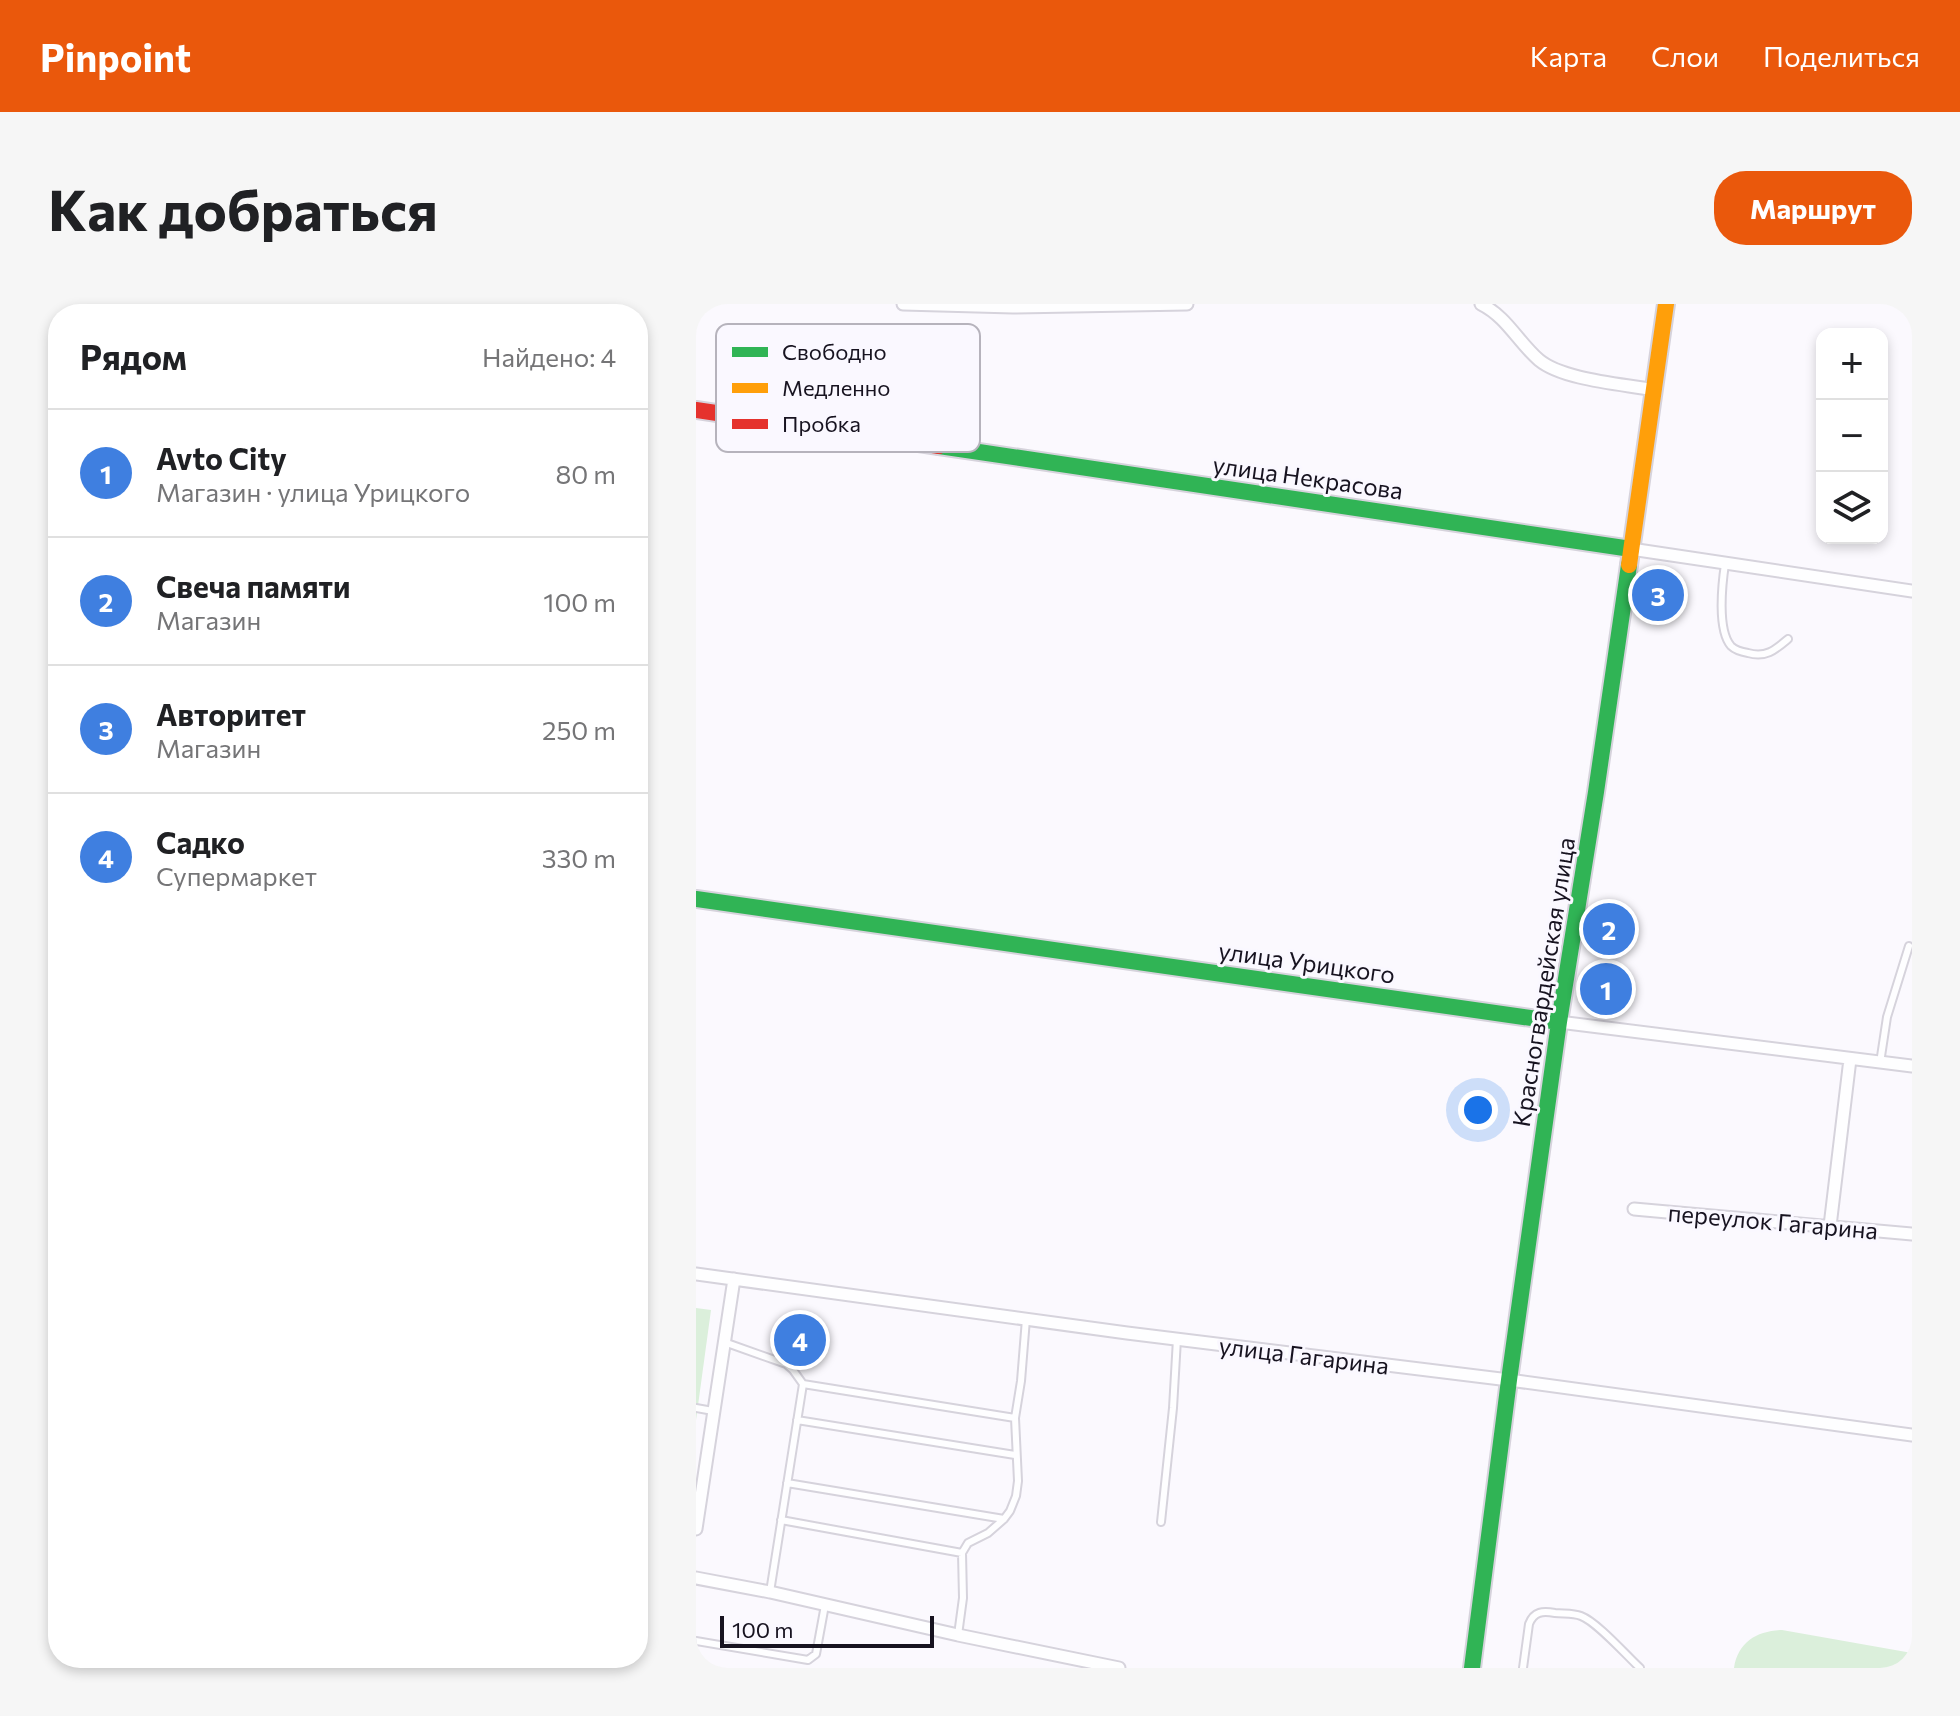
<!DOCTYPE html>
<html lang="ru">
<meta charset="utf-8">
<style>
body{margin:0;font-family:Commissioner,sans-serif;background:#f6f6f6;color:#202124}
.controls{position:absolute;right:24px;top:24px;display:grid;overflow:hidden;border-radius:16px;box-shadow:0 4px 12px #0003}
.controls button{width:72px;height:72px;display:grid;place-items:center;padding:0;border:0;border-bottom:2px solid #e0e0e0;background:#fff;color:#202124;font:40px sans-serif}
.scale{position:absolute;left:24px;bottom:20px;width:214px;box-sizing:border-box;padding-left:8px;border:4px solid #171320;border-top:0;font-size:22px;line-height:28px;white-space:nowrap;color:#171320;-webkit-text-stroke:6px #faf8ff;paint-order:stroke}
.you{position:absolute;left:782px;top:806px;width:28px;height:28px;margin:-20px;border:6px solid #fff;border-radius:50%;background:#1a73e8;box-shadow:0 0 0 12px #1a73e833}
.badge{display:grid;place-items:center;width:52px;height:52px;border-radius:50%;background:#ea580c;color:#fff;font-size:26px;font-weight:700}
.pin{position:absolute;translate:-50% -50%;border:4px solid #fff;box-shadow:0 2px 8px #0006}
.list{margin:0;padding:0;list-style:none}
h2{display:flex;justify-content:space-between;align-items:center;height:104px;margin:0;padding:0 32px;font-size:34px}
h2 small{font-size:26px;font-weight:400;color:#757577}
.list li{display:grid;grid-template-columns:52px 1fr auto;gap:24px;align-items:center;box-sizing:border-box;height:128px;padding:0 32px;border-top:2px solid #e0e0e0}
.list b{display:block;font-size:30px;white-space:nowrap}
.list p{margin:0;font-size:26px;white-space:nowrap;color:#757577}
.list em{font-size:26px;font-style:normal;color:#757577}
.icon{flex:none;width:44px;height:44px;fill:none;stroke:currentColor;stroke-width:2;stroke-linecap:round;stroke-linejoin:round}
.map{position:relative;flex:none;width:1216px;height:1364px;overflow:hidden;border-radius:32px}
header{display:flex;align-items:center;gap:48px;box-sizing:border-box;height:112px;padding:0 40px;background:#ea580c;color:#fff}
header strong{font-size:38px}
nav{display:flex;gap:44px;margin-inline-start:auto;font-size:28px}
.intro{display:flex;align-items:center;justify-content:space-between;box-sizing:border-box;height:192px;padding:0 48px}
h1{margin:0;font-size:56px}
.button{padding:20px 36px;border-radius:32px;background:#ea580c;color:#fff;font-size:28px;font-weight:700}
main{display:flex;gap:48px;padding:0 48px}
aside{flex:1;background:#fff;border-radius:32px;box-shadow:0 4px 12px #0003}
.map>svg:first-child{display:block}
.green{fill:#dbefdb}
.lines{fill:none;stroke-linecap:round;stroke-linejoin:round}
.lane-casing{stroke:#d6d3dc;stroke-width:10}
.street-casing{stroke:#d6d3dc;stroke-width:15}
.fast-casing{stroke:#d6d3dc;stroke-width:20}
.slow-casing{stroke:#d6d3dc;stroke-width:20}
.jam-casing{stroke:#d6d3dc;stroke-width:20}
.lane{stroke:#fefeff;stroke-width:6}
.street{stroke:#fefeff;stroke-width:11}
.fast{stroke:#30b455;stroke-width:16}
.slow{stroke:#ff9f0a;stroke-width:16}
.jam{stroke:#e5322d;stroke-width:16}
.labels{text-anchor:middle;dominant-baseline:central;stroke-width:6;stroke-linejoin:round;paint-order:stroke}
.street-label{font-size:24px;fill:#171320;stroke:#faf8ff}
.key{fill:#faf8ff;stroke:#b6b3bc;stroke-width:2}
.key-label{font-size:22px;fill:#171320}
</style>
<header>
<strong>Pinpoint</strong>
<nav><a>Карта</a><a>Слои</a><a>Поделиться</a></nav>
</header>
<div class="intro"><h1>Как добраться</h1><a class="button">Маршрут</a></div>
<main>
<aside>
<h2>Рядом<small>Найдено: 4</small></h2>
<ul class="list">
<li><span class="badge" style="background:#3f7fe0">1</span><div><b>Avto City</b><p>Магазин · улица Урицкого</p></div><em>80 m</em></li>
<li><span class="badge" style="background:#3f7fe0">2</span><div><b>Свеча памяти</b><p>Магазин</p></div><em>100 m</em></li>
<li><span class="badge" style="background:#3f7fe0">3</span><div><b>Авторитет</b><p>Магазин</p></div><em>250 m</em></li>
<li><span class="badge" style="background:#3f7fe0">4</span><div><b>Садко</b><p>Супермаркет</p></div><em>330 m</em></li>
</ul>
</aside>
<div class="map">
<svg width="1216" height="1364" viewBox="0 0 1216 1364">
<rect width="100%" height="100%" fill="#fbf9fe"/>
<path class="green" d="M0,1004L15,1006L0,1116Z
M1086,1326L1216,1349V1364H1038C1042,1338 1061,1327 1086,1326Z"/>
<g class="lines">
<g class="lane-casing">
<path id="lane" d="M1029,260C1026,280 1021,326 1035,342C1039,346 1046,348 1052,349C1070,354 1079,346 1092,335
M1184,759L1191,713L1213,642
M28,1038L90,1060L97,1066L107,1080L74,1288
M107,1080L319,1114L322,1177L320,1192L314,1207L308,1215L292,1229L272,1239L266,1249L267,1294L262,1331
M0,1104L17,1107
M319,1114L325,1077L330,1015
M101,1116L319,1151
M91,1179L308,1215
M85,1216L266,1249
M465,1218L477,1104L481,1035
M0,1337L112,1356L120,1350L129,1301
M0,1364H2
M827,1364L833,1320C838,1307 847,1307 859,1309C868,1310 877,1309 885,1312C901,1318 930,1351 944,1364"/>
</g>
<g class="street-casing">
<path id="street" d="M207,0L317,3L491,0
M785,0C811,13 822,38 843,56C867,76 927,80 958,86
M935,245L1216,287
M863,718L1216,762
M938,905L1216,930
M1134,922L1154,755
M0,970L431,1029L813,1076L1216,1131
M0,1225L38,975
M0,1274L74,1288L262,1331L423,1364"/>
</g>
<g class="fast-casing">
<path id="fast" d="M243,142L935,245
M0,595L863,718
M776,1364L813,1076L863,718L900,488L933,261"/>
</g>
<g class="slow-casing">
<path id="slow" d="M933,261L970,0"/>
</g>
<g class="jam-casing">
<path id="jam" d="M0,106L243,142"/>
</g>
<use href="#lane" class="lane"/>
<use href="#street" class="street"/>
<use href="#fast" class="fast"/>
<use href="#slow" class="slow"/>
<use href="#jam" class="jam"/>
</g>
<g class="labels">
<g class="street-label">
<text transform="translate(612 173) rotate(8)">улица Некрасова</text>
<text transform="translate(611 658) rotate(8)">улица Урицкого</text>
<text transform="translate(847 678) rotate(-81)">Красногвардейская улица</text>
<text transform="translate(1077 917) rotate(5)">переулок Гагарина</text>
<text transform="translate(608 1051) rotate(7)">улица Гагарина</text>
</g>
</g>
<rect x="20" y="20" width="264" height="128" rx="12" class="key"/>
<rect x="36" y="43" width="36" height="10" fill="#30b455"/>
<rect x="36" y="79" width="36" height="10" fill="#ff9f0a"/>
<rect x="36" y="115" width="36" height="10" fill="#e5322d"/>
<g class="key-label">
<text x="86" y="56">Свободно</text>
<text x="86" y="92">Медленно</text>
<text x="86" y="128">Пробка</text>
</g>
</svg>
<div class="controls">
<button>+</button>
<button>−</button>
<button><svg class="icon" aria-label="layers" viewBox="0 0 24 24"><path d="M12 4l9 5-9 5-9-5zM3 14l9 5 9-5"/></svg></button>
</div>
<div class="scale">100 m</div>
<div class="you"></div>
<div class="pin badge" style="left:910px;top:685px;background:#3f7fe0">1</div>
<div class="pin badge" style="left:913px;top:625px;background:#3f7fe0">2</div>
<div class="pin badge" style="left:962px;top:291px;background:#3f7fe0">3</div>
<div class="pin badge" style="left:104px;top:1036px;background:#3f7fe0">4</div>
</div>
</main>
